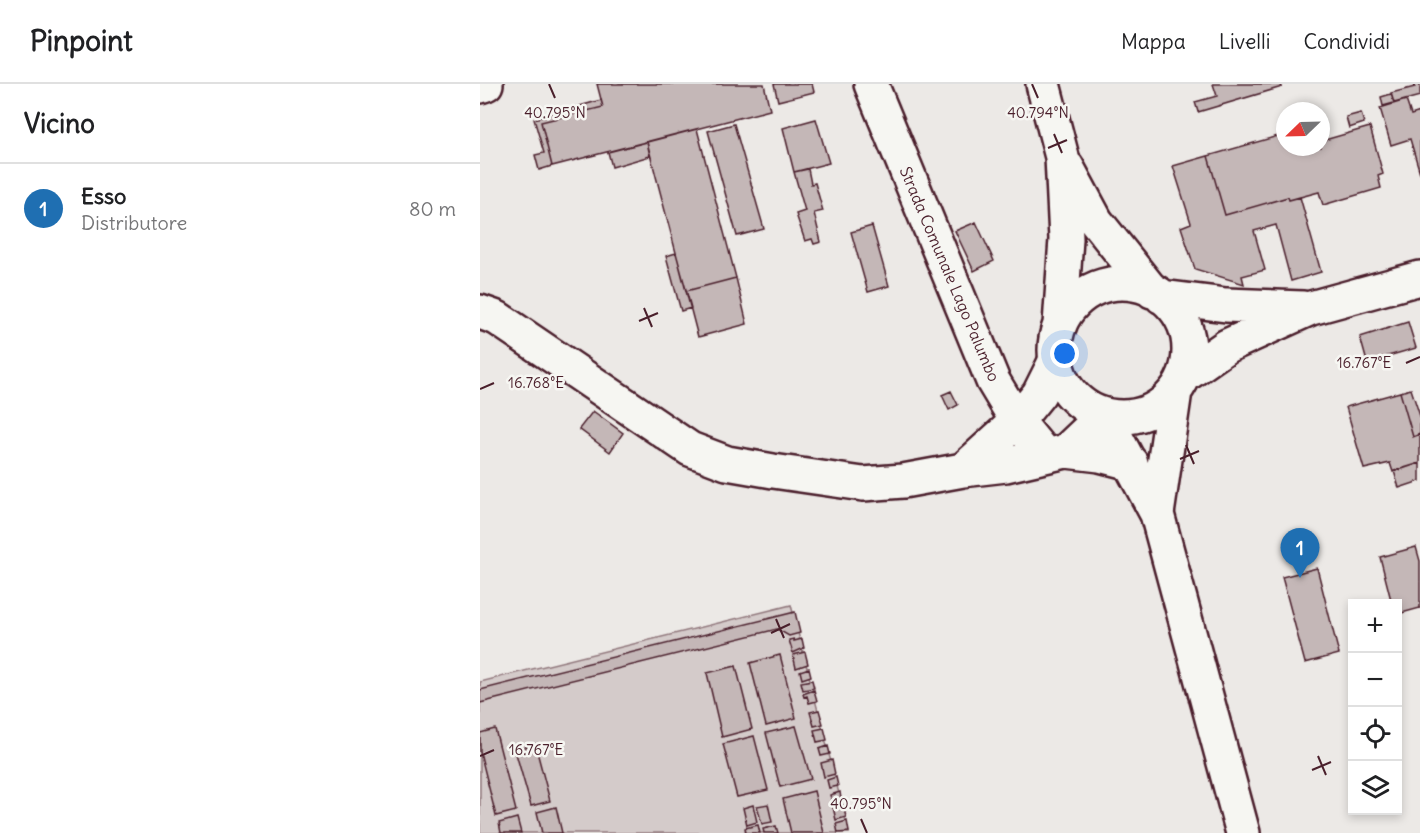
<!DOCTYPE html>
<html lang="it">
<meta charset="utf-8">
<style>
body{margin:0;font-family:Delius,sans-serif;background:#f6f6f6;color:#202124}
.controls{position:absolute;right:18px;bottom:18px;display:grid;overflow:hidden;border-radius:0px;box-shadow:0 3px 9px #0003}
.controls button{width:54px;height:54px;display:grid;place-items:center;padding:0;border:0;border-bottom:2px solid #e0e0e0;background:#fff;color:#202124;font:30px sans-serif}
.compass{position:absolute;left:796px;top:18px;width:54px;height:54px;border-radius:50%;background:#fff;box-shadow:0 3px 9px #0003;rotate:247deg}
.you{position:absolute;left:585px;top:270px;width:21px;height:21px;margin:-15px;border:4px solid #fff;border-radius:50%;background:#1a73e8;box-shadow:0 0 0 9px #1a73e833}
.badge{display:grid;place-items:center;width:39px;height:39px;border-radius:50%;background:#1f6fb2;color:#fff;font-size:20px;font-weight:700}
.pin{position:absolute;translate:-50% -50px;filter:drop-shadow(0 2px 3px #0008)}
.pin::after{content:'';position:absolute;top:32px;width:21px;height:18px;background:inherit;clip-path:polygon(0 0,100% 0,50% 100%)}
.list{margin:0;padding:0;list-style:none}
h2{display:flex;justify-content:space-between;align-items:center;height:78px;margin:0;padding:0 24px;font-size:26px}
h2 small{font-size:20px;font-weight:400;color:#757577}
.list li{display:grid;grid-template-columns:39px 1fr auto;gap:18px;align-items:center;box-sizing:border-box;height:90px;padding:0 24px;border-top:2px solid #e0e0e0}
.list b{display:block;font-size:22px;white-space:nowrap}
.list p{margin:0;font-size:20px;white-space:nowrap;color:#757577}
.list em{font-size:20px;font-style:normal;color:#757577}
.icon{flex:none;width:33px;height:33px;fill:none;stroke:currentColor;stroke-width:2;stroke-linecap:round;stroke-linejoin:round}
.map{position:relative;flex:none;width:940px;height:749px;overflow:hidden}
header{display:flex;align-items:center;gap:36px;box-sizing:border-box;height:84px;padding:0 30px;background:#fff;border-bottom:2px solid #e0e0e0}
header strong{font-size:28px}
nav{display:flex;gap:33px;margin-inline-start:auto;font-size:21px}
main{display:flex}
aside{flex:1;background:#fff}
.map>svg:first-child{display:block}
.green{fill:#d4cbca;stroke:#8f757a;stroke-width:1.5}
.building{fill:#c4b7b7;stroke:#4a1f2b;stroke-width:1.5}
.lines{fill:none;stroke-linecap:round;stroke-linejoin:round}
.minor-casing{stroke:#4a1f2b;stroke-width:38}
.major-casing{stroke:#4a1f2b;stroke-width:38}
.minor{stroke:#f6f6f2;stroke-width:33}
.major{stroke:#f6f6f2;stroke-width:33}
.ticks{fill:none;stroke:#4a1f2b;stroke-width:2}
.labels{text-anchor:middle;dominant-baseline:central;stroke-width:5;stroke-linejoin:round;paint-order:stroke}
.street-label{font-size:16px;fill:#4a1f2b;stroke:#f6f6f2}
.ticks-label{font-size:15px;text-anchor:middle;fill:#4a1f2b;stroke:#f6f6f2;stroke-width:5;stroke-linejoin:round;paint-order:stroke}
</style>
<header>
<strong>Pinpoint</strong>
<nav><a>Mappa</a><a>Livelli</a><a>Condividi</a></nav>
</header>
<main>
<aside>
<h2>Vicino<small></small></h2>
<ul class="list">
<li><span class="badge">1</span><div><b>Esso</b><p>Distributore</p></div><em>80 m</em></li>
</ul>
</aside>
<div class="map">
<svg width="940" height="749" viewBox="0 0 940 749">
<rect width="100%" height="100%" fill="#ece9e6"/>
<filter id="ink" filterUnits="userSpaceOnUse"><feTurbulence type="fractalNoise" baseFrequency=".0167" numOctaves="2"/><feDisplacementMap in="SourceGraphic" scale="12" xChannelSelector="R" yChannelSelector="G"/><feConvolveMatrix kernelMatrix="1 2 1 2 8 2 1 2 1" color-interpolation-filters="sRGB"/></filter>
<g filter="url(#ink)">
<path class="green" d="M311,521L369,749H0V598Z"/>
<path class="building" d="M117,0H284L290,26L72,82L61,38L123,23Z
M294,0H332L334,8L298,17Z
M733,0H801L802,3L718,28L715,18L737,12Z
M934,0H940V12L914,19L911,9L935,3Z
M911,10L914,19L903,22L901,13Z
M121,16L123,23L61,38L72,82L59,86L55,71L64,69L54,35Z
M926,16L931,31L940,28V89L930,55L911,61L900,24Z
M881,29L884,39L869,44L866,33Z
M336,35L349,79L314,88L303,44Z
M254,40L284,145L257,152L228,47Z
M890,43L903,90L898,92L901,104L843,121L839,108L809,116L808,113L745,131L728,72L805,50V63H812V65L819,63H841V57Z
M217,45L256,194L206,207L167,58Z
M167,58L170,72L132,83L128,68Z
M728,72L745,131L808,113L809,116L820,113L841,188L811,197L796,141L774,147L785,186L762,192L764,200L715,185L701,143L711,139L693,82Z
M328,85L331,100L335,99L343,127L334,129L341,158L334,160L332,155L325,157L316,130L325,127L314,88Z
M496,138L514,177L494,187L475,147Z
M392,142L409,202L388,208L371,148Z
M196,169L211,224L201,227L186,172Z
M256,194L267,240L218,253L206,207Z
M928,238L936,264L887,278L880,253Z
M931,305L940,332V350L933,353L920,308Z
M471,307L478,321L469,326L462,311Z
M920,308L933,353L940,350V379L913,388L910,379L884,385L866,323Z
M113,327L143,349L130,368L99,345Z
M940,379V397L919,404L914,387Z
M936,463L940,477V524L918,530V520H912L900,473Z
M837,484L859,570L825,579L802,493Z
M315,528L320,549L309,552L297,545L0,619V606Z
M314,555V557L322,555L324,564L313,569L309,556Z
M325,568L328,580L316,584L313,571Z
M300,571L316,634L286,642L270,579Z
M256,582L272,645L242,653L227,589Z
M329,584L331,592L322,595L320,587Z
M332,596L334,604L323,606L321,598Z
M334,606L337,617L329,619L327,612L324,613L323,610Z
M339,626L343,640L334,642L330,628Z
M316,642L331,695L300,703L286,649Z
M344,644L347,656L337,658L334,646Z
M15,645L36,727L16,732L0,668V649Z
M274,652L288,706L257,713L243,660Z
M55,660L70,717L51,722L35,666Z
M348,662L350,670L341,672L339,665Z
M352,676L355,690L344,693L341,679Z
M356,693L358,702L349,704L347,696Z
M334,707L344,749H311L303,715Z
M360,708L361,715L352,718L350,711Z
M288,720L292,738L282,740L277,722Z
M273,721L277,738L267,741L263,724Z
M363,721L366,733L356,736L353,723Z
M76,723L82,749H62L57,728Z
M37,734L41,749H21L19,739Z
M367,737L369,748L358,749L356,740Z
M278,741L280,749H266L265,744Z
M296,742L298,749H284L283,745Z"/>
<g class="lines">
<g class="minor-casing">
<path id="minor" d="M391,0L513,297L537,337L565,371
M0,2L6,0
M0,228L17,234L210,365L247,379L293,387L383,400L423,397L483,386L526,381L586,367L624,331
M586,367L620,371L651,379
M483,386L537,337L559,310L576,276"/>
</g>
<g class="major-casing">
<path id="major" d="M563,0L582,73L586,155L580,241
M587,83L616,137L672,207
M575 266a67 67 0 1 1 134 0a67 67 0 1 1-134 0Z
M682,213L746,221L823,224
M704,292L747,262L831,224L940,194
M624,331L677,430L763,749
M677,430L695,307"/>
</g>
<use href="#minor" class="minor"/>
<use href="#major" class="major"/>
</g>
</g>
<path class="ticks" d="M69,0L75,14M552,0L558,14M574,50L582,69M568,64L587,56M164,224L172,243M159,237L178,229M926,279L940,273M0,305L14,299M706,361L714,380M700,375L719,367M296,535L304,554M291,549L310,540M0,672L14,666M838,672L846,691M832,686L851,678M381,735L387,749"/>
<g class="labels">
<g class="street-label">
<text transform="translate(470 190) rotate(67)">Strada Comunale Lago Palumbo</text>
</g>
</g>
<g class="ticks-label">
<text x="75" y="34">40.795°N</text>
<text x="558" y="34">40.794°N</text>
<text x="884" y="284">16.767°E</text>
<text x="56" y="304">16.768°E</text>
<text x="56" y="671">16.767°E</text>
<text x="381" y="725">40.795°N</text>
</g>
</svg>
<div class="controls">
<button>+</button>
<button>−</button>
<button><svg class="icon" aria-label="locate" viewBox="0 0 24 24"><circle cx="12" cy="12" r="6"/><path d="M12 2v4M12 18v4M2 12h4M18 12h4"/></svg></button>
<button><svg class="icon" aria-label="layers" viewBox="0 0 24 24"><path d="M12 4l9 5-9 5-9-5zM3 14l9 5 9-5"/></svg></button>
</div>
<svg class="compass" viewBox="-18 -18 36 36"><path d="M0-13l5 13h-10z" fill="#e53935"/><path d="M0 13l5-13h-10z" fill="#757577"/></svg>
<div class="you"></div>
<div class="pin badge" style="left:820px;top:494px">1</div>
</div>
</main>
